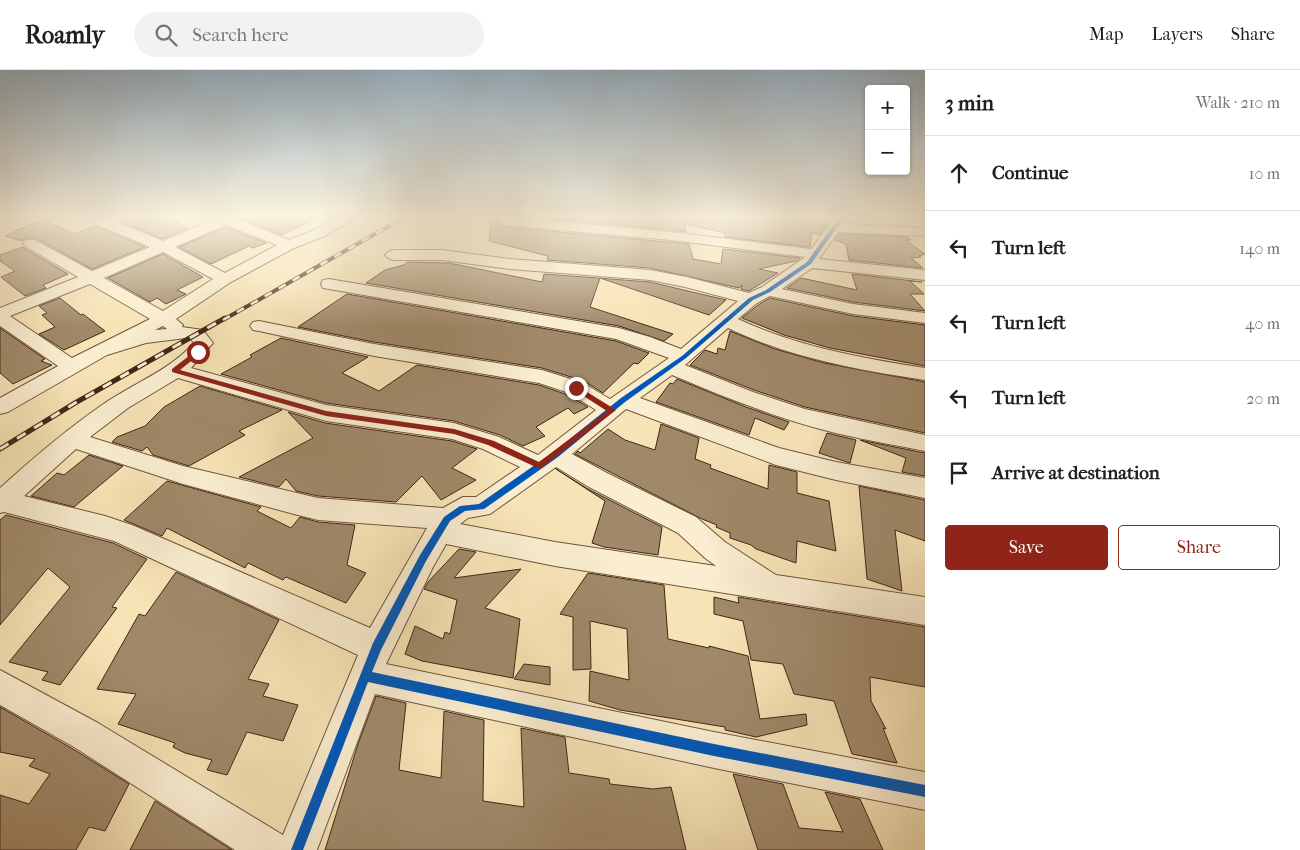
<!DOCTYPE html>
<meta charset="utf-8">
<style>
body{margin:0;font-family:"IM FELL French Canon",serif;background:#f2f2f2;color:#202124}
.controls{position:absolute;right:15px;top:15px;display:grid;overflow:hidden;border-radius:5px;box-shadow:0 1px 4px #0004}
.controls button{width:45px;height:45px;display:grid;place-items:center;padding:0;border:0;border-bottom:1px solid #e0e0e0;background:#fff;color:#202124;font:25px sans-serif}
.stop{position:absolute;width:15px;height:15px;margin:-11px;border:4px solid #8f2418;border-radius:50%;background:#fff}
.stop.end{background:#8f2418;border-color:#fff;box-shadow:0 1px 5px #0008}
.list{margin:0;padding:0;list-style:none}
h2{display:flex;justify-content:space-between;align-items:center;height:65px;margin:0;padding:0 20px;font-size:21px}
h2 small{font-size:16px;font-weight:400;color:#757577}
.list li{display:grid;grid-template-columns:32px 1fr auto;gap:15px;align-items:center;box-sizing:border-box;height:75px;padding:0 20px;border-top:1px solid #e0e0e0}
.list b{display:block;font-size:19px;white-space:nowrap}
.list em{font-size:16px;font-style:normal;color:#757577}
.actions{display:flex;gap:10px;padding:15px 20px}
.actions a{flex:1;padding:11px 0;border:1px solid #8f2418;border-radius:5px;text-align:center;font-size:18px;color:#8f2418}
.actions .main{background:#8f2418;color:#fff}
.icon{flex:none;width:28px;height:28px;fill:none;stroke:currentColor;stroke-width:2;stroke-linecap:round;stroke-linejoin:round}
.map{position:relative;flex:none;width:925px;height:780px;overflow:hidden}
header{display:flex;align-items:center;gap:30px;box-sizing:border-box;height:70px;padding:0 25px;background:#fff;border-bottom:1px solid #e0e0e0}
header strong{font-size:24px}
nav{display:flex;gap:28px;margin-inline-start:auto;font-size:18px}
.search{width:350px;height:45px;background:#f2f2f2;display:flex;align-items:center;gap:12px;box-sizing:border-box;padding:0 18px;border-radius:28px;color:#757577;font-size:19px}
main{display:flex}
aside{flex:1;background:#fff}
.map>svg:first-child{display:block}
.building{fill:#a08969;stroke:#422616}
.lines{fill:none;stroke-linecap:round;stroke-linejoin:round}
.minor-casing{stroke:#6f563e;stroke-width:2}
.minor{fill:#faedd0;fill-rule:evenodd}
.rail-far1-casing{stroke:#422616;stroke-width:4}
.rail-casing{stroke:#422616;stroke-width:5}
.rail-far1{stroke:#faedd0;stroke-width:2.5;stroke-dasharray:8;stroke-linecap:butt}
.rail{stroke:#faedd0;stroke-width:3;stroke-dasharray:10;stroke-linecap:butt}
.cycleway-casing{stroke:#faedd0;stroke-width:3}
.cycleway{fill:#0057b8;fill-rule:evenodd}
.route{fill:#8f2418}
</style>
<header>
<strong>Roamly</strong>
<div class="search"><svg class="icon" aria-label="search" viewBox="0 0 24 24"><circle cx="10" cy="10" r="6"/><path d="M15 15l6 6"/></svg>Search here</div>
<nav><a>Map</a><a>Layers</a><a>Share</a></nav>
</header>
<main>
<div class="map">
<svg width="925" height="780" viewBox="0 0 925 780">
<rect width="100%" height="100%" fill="#f7e4b6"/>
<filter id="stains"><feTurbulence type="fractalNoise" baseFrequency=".004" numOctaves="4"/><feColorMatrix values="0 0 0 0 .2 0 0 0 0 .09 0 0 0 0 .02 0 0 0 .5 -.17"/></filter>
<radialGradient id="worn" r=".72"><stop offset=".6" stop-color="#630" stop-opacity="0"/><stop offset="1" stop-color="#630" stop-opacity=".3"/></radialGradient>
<path class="building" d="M133,147H165L188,158L163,169L121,152Z
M242,147H318L282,165L240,148Z
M491,147H498L496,151L505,157L689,174L693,189L721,194L723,179L800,188L796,191L759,199L778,203L749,221L741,219L742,215L739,218L650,198L547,190L548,186L489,171Z
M536,147H682L686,162L671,160Z
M686,147H790L813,154H828L820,165L812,162L810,177L725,167V163L686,154Z
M43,150L75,164L95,156L145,177L92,199L36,168H25L22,171L5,166L18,160H16Z
M226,157L266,173L253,178L249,176L211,194L179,177Z
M839,164L907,167L911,170H905L925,184L919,186L921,187L911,188L923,198L849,190L846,174L835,170Z
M23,177L24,178L68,204L43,215L46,218L25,226L1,207L15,201L0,191V185Z
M163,184L203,207L177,220L186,224L166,234L157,228L150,232L108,208Z
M407,192L449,193L542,212L544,204L650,212L726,230L709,245L600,208L590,237L673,264L664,271L619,256L366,213L385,200L404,195Z
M852,204L922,212L910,211L924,224H910L925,241L853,232L787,218L801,208L857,220Z
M347,224L616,271L649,283L638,294L634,293L603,323L584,311L542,298L374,272L298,257Z
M60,228L81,245L83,244L105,261L64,280L39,264L55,257L42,245L47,243L39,236Z
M770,228L853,246L925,255V296L830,278L784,265L742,248L758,235Z
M0,258L45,289L41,291L52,295L13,314L0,303Z
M730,261L775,279L824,293L925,312V363L805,337L754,320L690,295L705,280L717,284L718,278L725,280Z
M281,268L368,287L342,303L379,321L417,295L539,315L568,325L588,337L574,344L568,338L536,357L545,366L523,376L500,365L454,351L326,333L221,304L252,287L250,285Z
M677,309L746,337L789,352L784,360L755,348L749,365L656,332L670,313L673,314Z
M200,316L282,340L239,361L245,365L189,396L153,385L147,377L142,381L112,372L117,367L145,356L164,337Z
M288,342L325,353L452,371L477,379L452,398L476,410L441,430L422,406L396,432L318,426L296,421L286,409L279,417L239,407L313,368Z
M661,354L699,368L695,389L711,395L710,398L768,419L769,395L797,402V423L829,431L836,481L797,471L796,493L756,479L751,475L730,468V463L716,457L717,455L702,449L575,384L578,381L580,383L608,359L625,370L655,380Z
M827,363L856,370L850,393L819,383Z
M860,370L925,383V406L902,402L906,388Z
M89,385L123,396L74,437L31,426L57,403L64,405Z
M556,399L588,419L662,457L658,485L604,477L592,473L605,431Z
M167,411L261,437L257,441L291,458L300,447L318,452L355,455L347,495L366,503L346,533L286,507L283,510L248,493L245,498L167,458L162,466L124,450Z
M859,416L925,430V471L895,460L902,521L867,509Z
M6,445L113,473L147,489L112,537L117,538L60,615L42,610L48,602L9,592L70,517L48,498L0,555V450Z
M459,479L476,482L454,508L521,499L485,538L520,549L513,608L422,591L405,584L415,556L443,569L445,562L450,564L457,530L424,519L428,512Z
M176,502L279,550L248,609L269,614L263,626L298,635L283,671L247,662L227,705L207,700L212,690L185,683L173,677L175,673L118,654L136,624L97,619L139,544L145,546Z
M588,503L664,515L668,569L709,578V576L748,586L760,649L806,644L807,655L756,667L725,660V657L620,640L589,631L590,601L629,610L627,559L590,551L591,599L573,600V547L560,544Z
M714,527L739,533L738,527L925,557V617L870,607L871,631L886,659L883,658L897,693L852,684L834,631L794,624L783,594L751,590L743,551L714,544Z
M524,594L550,597V615L514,609Z
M376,626L406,633L399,700L441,708L444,641L484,650L483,731L524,737L521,658L565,667L569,703L609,709L610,714L653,719L671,717L686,780H325L358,674Z
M0,637L73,679L129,714L105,761L89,757L76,780H0V725L29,734L50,704L29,696L35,689L0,682Z
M733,704L783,714L799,758L843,762L825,722L860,729L883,780H758Z
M155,731L232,780H130Z"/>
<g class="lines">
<g class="minor-casing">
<path id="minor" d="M84,147H104L163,171L220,147H232L289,170L315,160L334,149L333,147H350L349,152L325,166L294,178L231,212L176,249L183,255L182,257L203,260L213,273L191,298L326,335L454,353L499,367L538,385L596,340L569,323L539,313L374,286L259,261L253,260L250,256L253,252L259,251L374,274L542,300L583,313L610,329L669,288L616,269L329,219L323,218L321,214L323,210L329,209L619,258L650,267L681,279L738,231L685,217L650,210L510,199L442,190H393L388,188L385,185L388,182L393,180H442L510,189L650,200L687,207L749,223L762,217L805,187L671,170L505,155L498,151L500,148L512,147L671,162L811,179L831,153L811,150L809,147H852L846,154L925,158V166L838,162L819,189L925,200V210L812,198L782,219L853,234L925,243V253L853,244L770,226L757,233L738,249C798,277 861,288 925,298V310C858,300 790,288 728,258L685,295L753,322L805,339L925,365V381C891,374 857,369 824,360C771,346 722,326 672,305L640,328L779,378L836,392L925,408V428L836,410L776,395L626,339L572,384L607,403L696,447L725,472L776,505L925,527V555L555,496L446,474L433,497L386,594L714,662L925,702V740L714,698L375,624L317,780H235L74,677L0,635V600L98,653L283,765L358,585L114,471L4,442L0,443V418C32,389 66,360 102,335C132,314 169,301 194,273L190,268H186L146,273L107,285L8,342L0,344V328L58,296L0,256V238L78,207L25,176L23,173L25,170H35L92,201L150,177L86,150ZM226,155L277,175L225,203L175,177ZM163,182L213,209L163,241L104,208ZM90,214L150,249L72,288L10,246ZM163,256L167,259L155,260ZM178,308L326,351L452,369L483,379L520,397L476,427H463L443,438L318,428L183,396L90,367L128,338ZM76,379L183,414L294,444L318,450L427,458L370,558L132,455L105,446L24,426ZM556,397L589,417L678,463L705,488L716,496L555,472L460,454L468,448L490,444Z"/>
</g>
<use href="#minor" class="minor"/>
<g class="rail-far1-casing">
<path id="rail-far1" d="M223,250L405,147"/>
</g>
<g class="rail-casing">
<path id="rail" d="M0,379L75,333L225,248"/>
</g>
<use href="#rail-far1" class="rail-far1"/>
<use href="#rail" class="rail"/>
<g class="cycleway-casing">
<path id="cycleway" d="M842,147H847L836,159L811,194L770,222L753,230L686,288L625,332L558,387L484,439L465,441L450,451L426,491L381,580L372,602L714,674L925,715V727L714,686L368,612L303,780H291L373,573L420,485L444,447L460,436L479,434L552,383L621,328L682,286L749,228L766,220L807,192L832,157Z"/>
</g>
<use href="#cycleway" class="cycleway"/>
</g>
<linearGradient id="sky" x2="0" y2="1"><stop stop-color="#95adbe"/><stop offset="0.57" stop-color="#fbf3de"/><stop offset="1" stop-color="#fbf3de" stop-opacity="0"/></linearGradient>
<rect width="925" height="257" fill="url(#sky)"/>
<path class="route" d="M198,279L202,282L201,283L180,300L326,341L454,359L494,371L539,392L607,341L574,320V317H579L616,340L540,399L488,375L454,364L326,346L172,302V299Z"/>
<rect width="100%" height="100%" filter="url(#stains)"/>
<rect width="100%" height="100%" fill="url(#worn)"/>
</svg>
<div class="controls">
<button>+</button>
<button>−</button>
</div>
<div class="stop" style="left:198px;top:282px"></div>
<div class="stop end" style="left:576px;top:318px"></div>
</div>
<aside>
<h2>3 min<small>Walk · 210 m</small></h2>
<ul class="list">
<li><svg class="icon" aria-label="ahead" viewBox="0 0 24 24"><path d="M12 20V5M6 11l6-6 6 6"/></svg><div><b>Continue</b></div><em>10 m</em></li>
<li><svg class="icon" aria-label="left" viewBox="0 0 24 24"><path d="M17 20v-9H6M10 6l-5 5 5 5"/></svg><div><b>Turn left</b></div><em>140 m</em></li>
<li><svg class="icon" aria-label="left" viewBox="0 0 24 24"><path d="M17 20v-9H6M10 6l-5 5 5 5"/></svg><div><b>Turn left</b></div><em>40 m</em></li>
<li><svg class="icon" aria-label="left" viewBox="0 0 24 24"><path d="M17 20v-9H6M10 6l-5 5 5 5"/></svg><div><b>Turn left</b></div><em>20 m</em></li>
<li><svg class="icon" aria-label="arrive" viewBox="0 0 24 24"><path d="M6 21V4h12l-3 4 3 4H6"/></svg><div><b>Arrive at destination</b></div></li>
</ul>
<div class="actions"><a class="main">Save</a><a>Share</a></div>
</aside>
</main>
